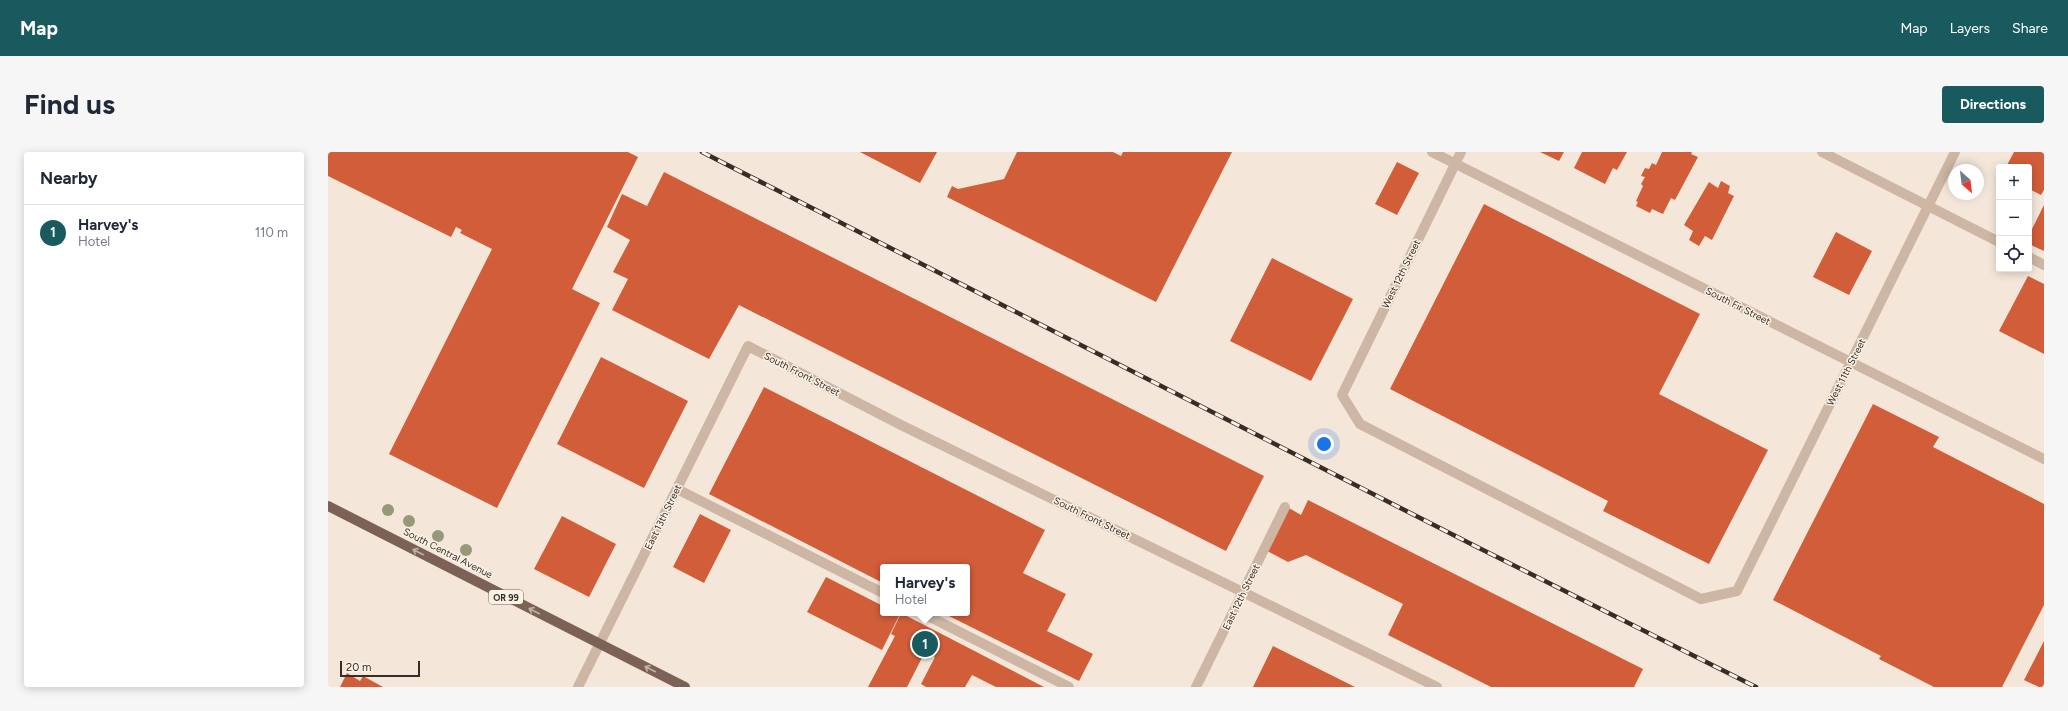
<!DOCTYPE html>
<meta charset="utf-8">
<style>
body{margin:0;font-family:Figtree,sans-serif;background:#f6f6f7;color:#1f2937}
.controls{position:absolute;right:12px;top:12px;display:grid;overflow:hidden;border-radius:4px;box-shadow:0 2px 10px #0003}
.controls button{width:36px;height:36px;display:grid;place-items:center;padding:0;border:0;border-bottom:1px solid #e0e1e3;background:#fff;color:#1f2937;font:20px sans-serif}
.compass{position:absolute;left:1620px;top:12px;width:36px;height:36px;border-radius:50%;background:#fff;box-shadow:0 2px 10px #0003;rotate:152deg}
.scale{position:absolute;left:12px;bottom:10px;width:80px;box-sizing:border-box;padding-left:4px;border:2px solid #382c27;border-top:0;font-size:11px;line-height:14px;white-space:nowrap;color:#382c27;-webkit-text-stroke:3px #fbf2e6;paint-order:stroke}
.you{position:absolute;left:996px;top:292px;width:14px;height:14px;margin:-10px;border:3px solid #fff;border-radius:50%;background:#1a73e8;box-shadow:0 0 0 6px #1a73e833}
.badge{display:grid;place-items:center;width:26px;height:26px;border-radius:50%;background:#185a5e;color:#fff;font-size:13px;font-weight:700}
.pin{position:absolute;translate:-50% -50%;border:2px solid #fff;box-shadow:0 1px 4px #0006}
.popup{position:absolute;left:552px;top:412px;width:90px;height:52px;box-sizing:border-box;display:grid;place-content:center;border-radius:4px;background:#fff;filter:drop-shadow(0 1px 3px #0005);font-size:13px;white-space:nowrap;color:#747a83}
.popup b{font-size:15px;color:#1f2937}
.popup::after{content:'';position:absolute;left:50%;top:100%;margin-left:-8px;border:8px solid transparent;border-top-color:#fff}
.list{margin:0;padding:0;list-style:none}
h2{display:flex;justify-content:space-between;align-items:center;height:52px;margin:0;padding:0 16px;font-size:17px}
h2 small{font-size:13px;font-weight:400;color:#747a83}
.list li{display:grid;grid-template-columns:26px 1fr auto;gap:12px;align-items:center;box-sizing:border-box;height:56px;padding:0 16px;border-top:1px solid #e0e1e3}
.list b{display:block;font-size:15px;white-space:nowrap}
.list p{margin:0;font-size:13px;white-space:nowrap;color:#747a83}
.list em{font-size:13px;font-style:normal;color:#747a83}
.icon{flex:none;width:22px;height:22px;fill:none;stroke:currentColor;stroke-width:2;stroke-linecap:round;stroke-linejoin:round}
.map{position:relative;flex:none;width:1716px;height:535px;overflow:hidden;border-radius:4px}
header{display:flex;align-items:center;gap:24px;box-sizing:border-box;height:56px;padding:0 20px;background:#185a5e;color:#fff}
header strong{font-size:19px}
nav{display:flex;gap:22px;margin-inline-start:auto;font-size:14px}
.intro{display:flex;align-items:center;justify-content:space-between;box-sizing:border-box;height:96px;padding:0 24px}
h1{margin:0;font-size:28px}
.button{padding:10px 18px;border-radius:4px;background:#185a5e;color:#fff;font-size:14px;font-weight:700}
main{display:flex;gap:24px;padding:0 24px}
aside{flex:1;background:#fff;border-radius:4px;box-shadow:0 2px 10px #0003}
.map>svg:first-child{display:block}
.building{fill:#d25d39}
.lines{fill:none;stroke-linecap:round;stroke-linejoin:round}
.minor{stroke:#cdb7a4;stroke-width:10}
.major{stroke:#7c6256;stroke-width:10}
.rail-casing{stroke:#382c27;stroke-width:4.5}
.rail{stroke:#fbf2e6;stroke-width:3;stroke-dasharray:9;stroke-linecap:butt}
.tree{fill:#959978}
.oneway{stroke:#c2b1a5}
.labels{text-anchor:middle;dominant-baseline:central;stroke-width:3;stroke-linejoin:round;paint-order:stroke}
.shield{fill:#fbf2e6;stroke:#726760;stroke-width:1}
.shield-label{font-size:9px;font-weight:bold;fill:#382c27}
.street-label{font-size:10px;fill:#382c27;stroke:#fbf2e6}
</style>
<header>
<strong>Map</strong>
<nav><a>Map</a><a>Layers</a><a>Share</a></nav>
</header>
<div class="intro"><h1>Find us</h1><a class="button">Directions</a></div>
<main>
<aside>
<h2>Nearby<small></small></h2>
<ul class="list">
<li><span class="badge">1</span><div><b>Harvey's</b><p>Hotel</p></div><em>110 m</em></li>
</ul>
</aside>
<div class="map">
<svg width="1716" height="535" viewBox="0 0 1716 535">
<rect width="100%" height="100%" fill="#f4e7da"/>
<path class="building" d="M0,0H300L310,5L244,137L272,151L169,356L61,302L164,97L132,81L134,78L128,75L123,85L0,24Z
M532,0H609L592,31Z
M689,0H785L793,4L795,0H904L828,150L619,45L624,34L630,37L676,27Z
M1212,0H1236L1231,9Z
M1254,0H1299L1289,18L1285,16L1277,32L1246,16Z
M1334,0H1364L1363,2L1370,5L1347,48L1343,46L1335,62L1324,57L1322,61L1308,54L1310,50L1308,49L1315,34L1313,32L1317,25L1313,24L1317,16L1321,17L1324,11L1328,13Z
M1686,0H1716V38L1713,43L1701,37V15H1678Z
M1069,10L1091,21L1069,63L1047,52Z
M336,20L936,324L898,399L411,153L381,207L284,158L300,127L285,120L302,88L279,75L294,42L319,54Z
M1393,29L1402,34L1400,41L1406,44L1384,88L1377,84L1371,94L1361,88L1365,79L1356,73L1381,30L1390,36Z
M1156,52L1372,162L1331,242L1440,298L1381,412L1275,359L1280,349L1062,237Z
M1716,53V99L1701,92V83Z
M1508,80L1544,99L1521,143L1485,125Z
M944,106L1025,147L983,229L902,189Z
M1700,124L1716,132V202L1671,179Z
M273,205L360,249L316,336L229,292Z
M436,235L717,378L695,421L738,442L719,479L765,502L751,529L615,461H639V415H555V431L381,342Z
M1545,252L1611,285L1605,295L1716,352V453L1674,535H1606L1551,507L1553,504L1445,448Z
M980,348L1315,517L1306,535H1163L1060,483L1075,452L978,403L960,410L939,399L961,356L973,363Z
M372,362L403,378L376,431L345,415Z
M234,364L288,392L261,445L206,417Z
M498,425L555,454V461L572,462L554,498L479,460Z
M573,461L716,535H668L644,523L637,535H598L593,532L607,505L597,500L579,535H540L567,484L563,482Z
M1716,489V535H1711L1696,528Z
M945,494L1027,535H925Z
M19,521L32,529L35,524L55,535H12Z"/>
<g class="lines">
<path class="minor" d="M1104,0L1716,307
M1133,0L1014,243L1032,272L1373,447L1409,439L1627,0
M1494,0L1671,90
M1701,105L1716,113
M349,337L555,441
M594,461L741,535
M250,535L420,194L573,273L1109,535
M868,535L957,355"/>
<path class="major" d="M0,354L357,535"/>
<g class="rail-casing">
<path id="rail" d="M374,0L1149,395L1428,535"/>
</g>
<use href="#rail" class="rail"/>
</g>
<g class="tree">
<circle cx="60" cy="358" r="6"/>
<circle cx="81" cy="369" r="6"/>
<circle cx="110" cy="384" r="6"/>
<circle cx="138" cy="398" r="6"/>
</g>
<defs><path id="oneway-shaft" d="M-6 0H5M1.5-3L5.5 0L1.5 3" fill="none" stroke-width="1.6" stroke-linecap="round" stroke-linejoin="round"/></defs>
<g class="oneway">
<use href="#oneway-shaft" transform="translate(90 400) rotate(-153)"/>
<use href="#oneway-shaft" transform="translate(206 459) rotate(-153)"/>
<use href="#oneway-shaft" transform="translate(322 517) rotate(-153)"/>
</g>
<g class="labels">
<rect class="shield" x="161" y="438" width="34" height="14" rx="3"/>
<g class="shield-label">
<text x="178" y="445">OR 99</text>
</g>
<g class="street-label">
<text transform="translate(1073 122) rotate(-64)">West 12th Street</text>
<text transform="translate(1410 154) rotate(27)">South Fir Street</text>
<text transform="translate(1518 220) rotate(-63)">West 11th Street</text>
<text transform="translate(474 222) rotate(27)">South Front Street</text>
<text transform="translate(335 365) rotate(-64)">East 13th Street</text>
<text transform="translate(764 366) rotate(26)">South Front Street</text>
<text transform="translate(120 401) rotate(27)">South Central Avenue</text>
<text transform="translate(913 445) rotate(-64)">East 12th Street</text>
</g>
</g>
</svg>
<div class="controls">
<button>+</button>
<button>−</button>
<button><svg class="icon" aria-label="locate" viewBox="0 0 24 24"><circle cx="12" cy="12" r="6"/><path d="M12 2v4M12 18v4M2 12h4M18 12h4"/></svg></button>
</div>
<svg class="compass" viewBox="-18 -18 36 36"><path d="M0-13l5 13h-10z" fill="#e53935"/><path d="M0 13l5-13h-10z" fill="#747a83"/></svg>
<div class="scale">20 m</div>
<div class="you"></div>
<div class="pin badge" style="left:597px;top:492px">1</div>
<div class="popup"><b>Harvey's</b>Hotel</div>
</div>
</main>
